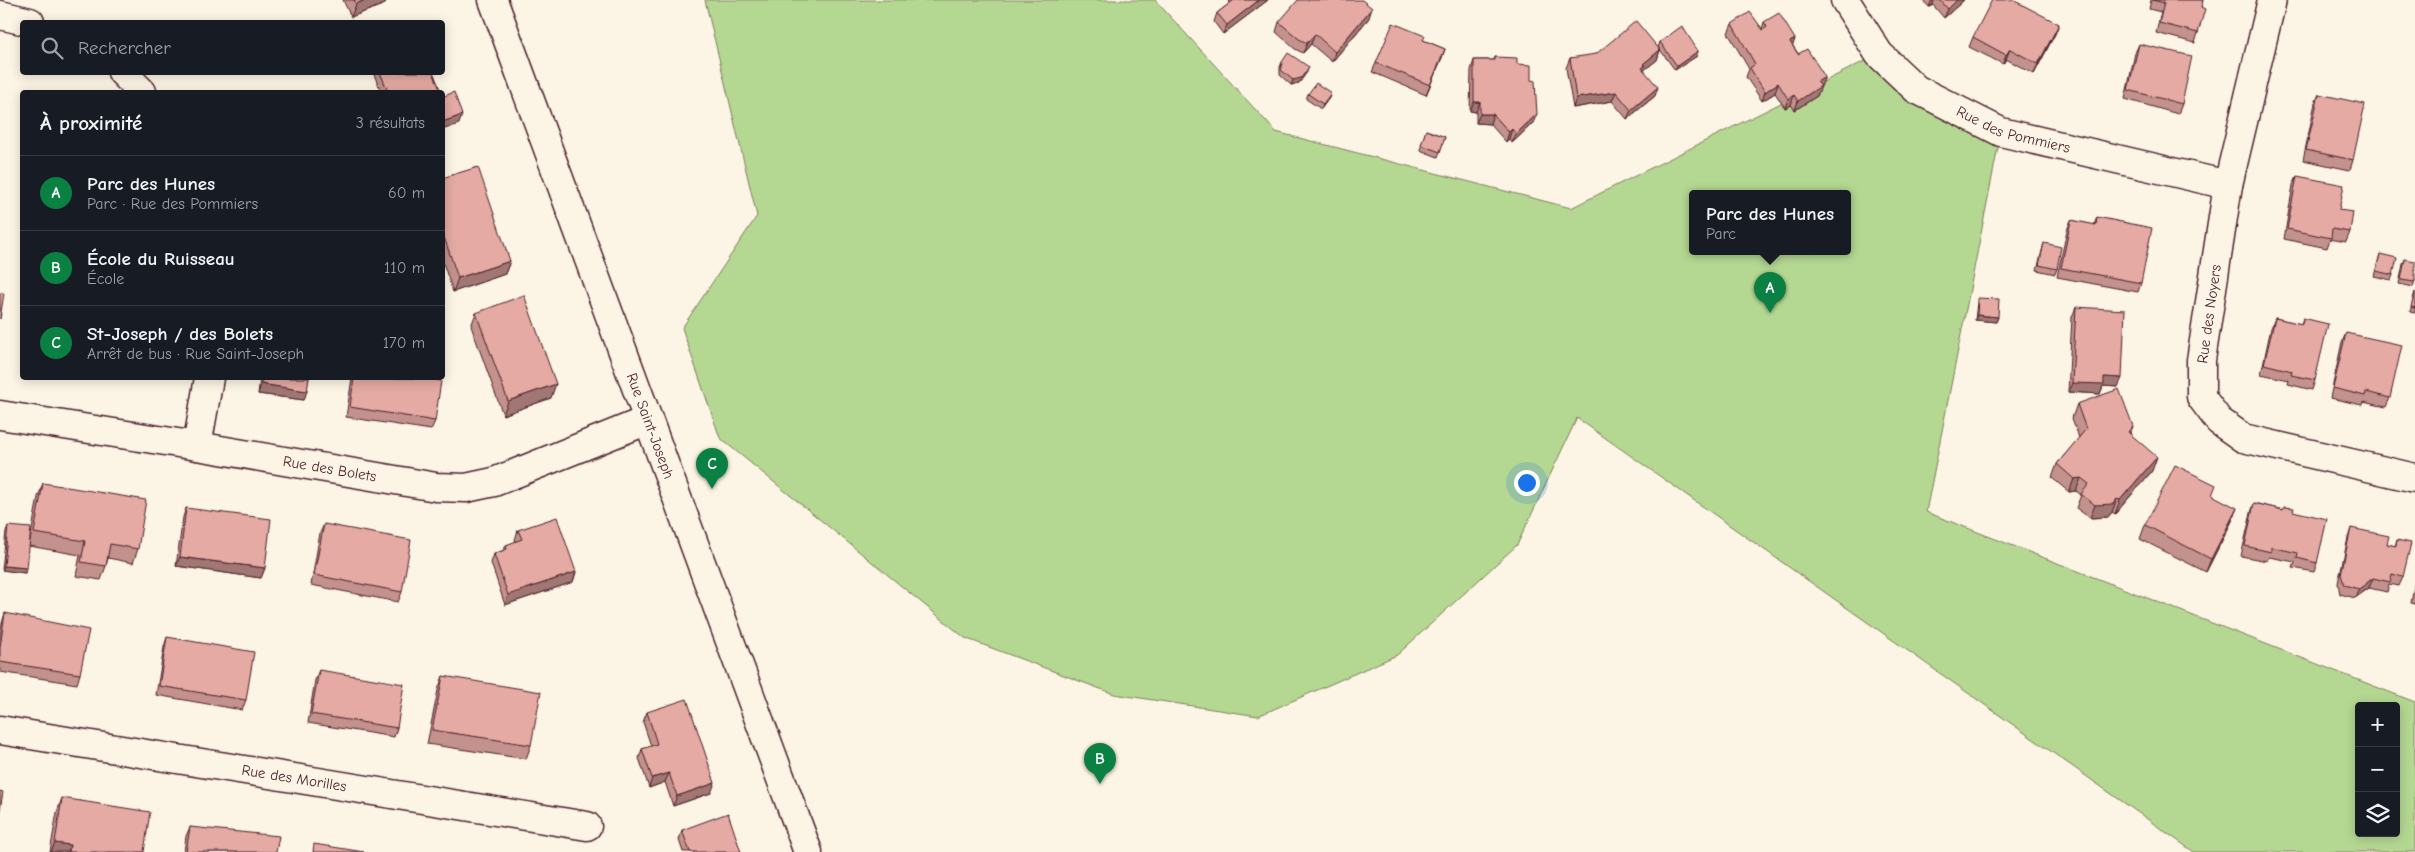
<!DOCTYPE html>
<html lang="fr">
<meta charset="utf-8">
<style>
body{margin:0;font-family:"Comic Neue",sans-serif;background:#20242c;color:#f1f3f6}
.controls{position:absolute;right:15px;bottom:15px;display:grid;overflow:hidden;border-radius:5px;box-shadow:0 2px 12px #0003}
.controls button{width:45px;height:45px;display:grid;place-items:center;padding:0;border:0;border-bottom:1px solid #363941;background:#171b24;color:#f1f3f6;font:25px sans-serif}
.you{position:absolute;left:1526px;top:482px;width:18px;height:18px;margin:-12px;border:4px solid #fff;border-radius:50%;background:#1a73e8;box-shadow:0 0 0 8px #1a73e833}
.badge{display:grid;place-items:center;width:32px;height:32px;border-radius:50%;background:#0b8043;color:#fff;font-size:16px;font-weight:700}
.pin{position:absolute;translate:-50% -41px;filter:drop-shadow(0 1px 2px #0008)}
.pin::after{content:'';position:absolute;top:26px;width:18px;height:15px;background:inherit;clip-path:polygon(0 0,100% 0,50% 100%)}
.popup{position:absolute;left:1689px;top:190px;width:162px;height:65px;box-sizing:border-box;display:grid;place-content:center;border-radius:5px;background:#171b24;filter:drop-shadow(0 1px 4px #0005);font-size:16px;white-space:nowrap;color:#9ea1a6}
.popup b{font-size:19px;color:#f1f3f6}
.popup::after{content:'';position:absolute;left:50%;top:100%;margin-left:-10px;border:10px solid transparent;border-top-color:#171b24}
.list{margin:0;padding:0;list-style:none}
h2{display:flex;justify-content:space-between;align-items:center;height:65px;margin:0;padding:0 20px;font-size:21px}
h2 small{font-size:16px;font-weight:400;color:#9ea1a6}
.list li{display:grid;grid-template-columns:32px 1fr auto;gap:15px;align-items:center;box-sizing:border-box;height:75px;padding:0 20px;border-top:1px solid #363941}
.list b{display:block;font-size:19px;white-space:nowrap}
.list p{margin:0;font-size:16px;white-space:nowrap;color:#9ea1a6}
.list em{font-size:16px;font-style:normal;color:#9ea1a6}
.icon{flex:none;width:28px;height:28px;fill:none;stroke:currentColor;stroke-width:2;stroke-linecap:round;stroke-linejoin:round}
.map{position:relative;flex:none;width:2415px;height:852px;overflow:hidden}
.search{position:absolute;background:#171b24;box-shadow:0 2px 12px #0003;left:20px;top:20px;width:425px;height:55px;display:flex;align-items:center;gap:12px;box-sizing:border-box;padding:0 18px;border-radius:5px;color:#9ea1a6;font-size:19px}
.panel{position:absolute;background:#171b24;box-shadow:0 2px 12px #0003;left:20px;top:90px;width:425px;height:290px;border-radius:5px}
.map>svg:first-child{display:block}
.green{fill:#b4d892;stroke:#7f7c5e;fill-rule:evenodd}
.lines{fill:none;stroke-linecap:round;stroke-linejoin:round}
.street-casing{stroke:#4a1f2b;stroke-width:31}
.secondary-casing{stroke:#4a1f2b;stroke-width:31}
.street{stroke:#fcf5e5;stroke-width:28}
.secondary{stroke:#fcf5e5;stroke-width:28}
.wall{fill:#c4928c;stroke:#4a1f2b}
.shaded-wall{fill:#a07772;stroke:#4a1f2b}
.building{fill:#e4aaa3;stroke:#4a1f2b}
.labels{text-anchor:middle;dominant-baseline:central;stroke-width:4;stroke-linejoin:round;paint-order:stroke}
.street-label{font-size:15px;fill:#4a1f2b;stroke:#fcf5e5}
</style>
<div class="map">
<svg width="2415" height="852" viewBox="0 0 2415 852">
<rect width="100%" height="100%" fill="#fcf5e5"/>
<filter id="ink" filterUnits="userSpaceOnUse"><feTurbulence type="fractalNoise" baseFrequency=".02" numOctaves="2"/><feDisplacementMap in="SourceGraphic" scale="10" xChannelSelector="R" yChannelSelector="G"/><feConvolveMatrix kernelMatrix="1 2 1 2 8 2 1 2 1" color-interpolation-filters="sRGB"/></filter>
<g filter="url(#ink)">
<path class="green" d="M705,0H1155L1276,132L1571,208L1879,54L2001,132L1926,512L2415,702V852H2194L1577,418L1517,545L1397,655L1258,716L1114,694L965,638L720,438L682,328L757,216ZM1692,194H1848V252H1692ZM2359,706H2396V833H2359Z"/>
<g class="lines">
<g class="street-casing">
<g id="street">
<path id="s1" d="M1845,0L1879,54L1916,89L2001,132L2228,185"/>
<path d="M2272,0L2228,185L2201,360V397L2219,421L2243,438L2415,478"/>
<path d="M0,15L30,22"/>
<path d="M122,72L142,92"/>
<path id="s2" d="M0,415L197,446L436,487L466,488L494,482L648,420"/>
<path d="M197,446L209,378"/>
<path id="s3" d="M0,730L587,826"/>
</g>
</g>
<g class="secondary-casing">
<g id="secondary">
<path id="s4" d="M493,0L808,852"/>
</g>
</g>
<use href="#street" class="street"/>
<use href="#secondary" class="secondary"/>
</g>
<path class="wall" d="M343,0H386L385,4L351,17Z
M1229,0H1268L1223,34L1214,22L1217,13L1230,3Z
M1923,0H1964L1944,18L1933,5L1929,7Z
M2151,0H2203L2201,7L2198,33L2195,43L2156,33L2161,12L2149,9Z
M1369,18L1332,62L1311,44L1303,53L1295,49L1276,32L1279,22Z
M1764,22L1793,46L1821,87L1820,88L1817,96L1795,110L1791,105L1785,108L1775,93L1762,101L1746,77L1749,69L1728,33L1732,24L1762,29Z
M2059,24L2055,34L2034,74L2006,59L2003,64L1969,47L1973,37Z
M1423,40L1445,49L1426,95L1372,72L1376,63Z
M1660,42L1698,51L1697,56L1675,70L1658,47Z
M2139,44L2182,104L2178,114L2125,99L2135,53Z
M1660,50L1657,60L1644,70L1655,96L1627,119L1612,101L1573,108L1566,68L1570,58Z
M1495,57L1517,64L1531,80L1533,123L1512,143L1509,139L1506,142L1490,124L1476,123V112L1470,111L1471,70L1474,60H1494Z
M1282,62L1307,72L1299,83L1291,85L1280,75V67Z
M373,72H433L441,92H381Z
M1331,93L1329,98L1321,109L1306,99L1308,94Z
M2319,94L2353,160L2350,170L2303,160L2315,103Z
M1426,130L1445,137L1438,157L1420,150Z
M2297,176L2350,232L2346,242L2330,239L2327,248L2284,239L2293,185Z
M442,178L510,261L505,274L453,292L442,260Z
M2097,217L2141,283L2138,292L2057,277L2067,230L2071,220L2094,225Z
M2044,243L2057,269L2055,274L2037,270Z
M2380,254L2393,275L2391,280L2374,276Z
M2405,259L2415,280L2413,287L2399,284L2403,264Z
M2415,292V313L2410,312Z
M1978,298L1998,317L1996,322L1975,320L1977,302Z
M2076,307L2118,387L2103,386L2100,394L2068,392L2072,317Z
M476,313L551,398L503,415L471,326Z
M2275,318L2301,324L2303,318L2315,380L2312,390L2288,384L2289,380L2261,374L2271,328Z
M2346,333L2390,398L2386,407L2363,402L2362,405L2330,398L2342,342Z
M260,378H309L304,400L258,394Z
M352,378H427L435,421L431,430L346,417Z
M2077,404L2130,434L2152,471L2115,514L2112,512L2108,517L2090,518L2076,508L2081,495L2076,491L2069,492L2052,478L2057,464L2079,438L2072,418Z
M43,483L138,549L133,563L108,558L106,566L101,580L76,576L80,555L29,546L38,497Z
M2213,495L2232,521L2206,572L2140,539L2145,525Z
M2254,503L2283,510L2284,507L2293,511L2317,563L2314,572L2293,568L2295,562L2269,557L2267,561L2241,556L2251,513Z
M186,508L265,568L261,578L176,566L183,517Z
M324,524L402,592L398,602L311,585L320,533Z
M8,526L25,573L2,570L6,531Z
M2351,528L2387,544L2395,546L2397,540L2403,577L2399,586L2389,584L2387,592L2369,588L2355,598L2340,594L2338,583L2348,538Z
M518,530L576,572L573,582L505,605L491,563L494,554L504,550L506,545L516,542L515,540Z
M2415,581V604L2411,603Z
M5,613L80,674L77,684L0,672V635L2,623Z
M167,637L246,700L242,710L156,695L164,647Z
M319,670L397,728L394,737L308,723L315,680Z
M443,676L531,745L526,759L427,744L438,690Z
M647,712L711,793L673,806L665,782L649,788L639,758L642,749L651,746L643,722Z
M62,798L144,852H50L57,812Z
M190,827L276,852H184L186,836Z
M682,830L741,852H683L679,840Z"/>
<path class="shaded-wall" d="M365,0H386L385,4L351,17L356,4Z
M1259,0H1268L1223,34L1227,25Z
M1932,0H1934L1933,5L1929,7Z
M1957,0H1964L1944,18L1948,9Z
M1372,8L1369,18L1332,62L1335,52Z
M2059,24L2055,34L2034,74L2038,64Z
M1315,34L1311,44L1303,53L1307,43Z
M1795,39L1792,48L1790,42Z
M1445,49L1442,58L1426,95L1430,85Z
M2010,49L2006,59L2003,64L2006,55Z
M1660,50L1657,60L1643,71L1641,76L1643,64Z
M1698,51L1697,56L1675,70L1677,66Z
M1309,67L1307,72L1299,83L1291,85L1293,80Z
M1825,77L1817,96L1795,110L1798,101L1817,82Z
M1778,83L1775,93L1762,101L1765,92Z
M1658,87L1655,96L1627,119L1631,110Z
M1616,92L1612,101L1573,108L1576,98Z
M1331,93L1329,98L1321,109L1323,104Z
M1794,95L1791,105L1785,108L1788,99Z
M1474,102H1480L1476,112L1470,111Z
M1480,114H1493L1490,124L1476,123Z
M1537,114L1533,123L1512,143L1516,134Z
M462,115L459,124L442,130V122Z
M1512,129L1509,139L1506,142L1509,132Z
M510,261L505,274L453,292L458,278Z
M1977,315L1998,317L1996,322L1975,320Z
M2104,377L2122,378L2118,387L2103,386L2100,394L2068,392L2072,383Z
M261,384L307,391L304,400L258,394Z
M556,384L551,398L503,415L508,401Z
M2133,426L2128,440V432Z
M2157,457L2152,471L2115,514L2120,500Z
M2081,478L2076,491L2069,492L2074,479Z
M2117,499L2112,512L2108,517L2090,518L2095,505Z
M2237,508L2232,521L2206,572L2211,559Z
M180,557L265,568L261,578L176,566Z
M4,566L27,568L25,573L2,570Z
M576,572L573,582L505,605L508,595Z
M2373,578L2369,588L2355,598L2359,589Z
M669,773L665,782L649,788L652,778Z
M715,783L711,793L673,806L677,796Z
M55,843L70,845L68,852H51Z"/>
<path class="building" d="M354,0H365L356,4Z
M1234,0H1259L1227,25L1217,13Z
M1298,0H1362L1372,8L1335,52L1315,34L1307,43L1299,39L1279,22Z
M1940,0H1957L1948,9Z
M1992,0H2013L2059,24L2038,64L2010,49L2006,55L1973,37Z
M2153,0H2203L2201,7L2205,9L2198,33L2159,23L2164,3Z
M1750,12L1763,30L1767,27L1764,22L1779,13L1795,39L1790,42L1798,54L1807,49L1825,77L1817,82L1821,86L1798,101L1794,95L1788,99L1778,83L1765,92L1750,68L1755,64L1732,24Z
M1636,21L1660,50L1643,64L1645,66L1642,68L1658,87L1631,110L1616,92L1576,98L1570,58L1596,54Z
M1393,23L1425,36L1423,40L1445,49L1430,85L1376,63Z
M1682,26L1698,51L1677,66L1660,42Z
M2139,44L2192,56L2182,104L2128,90Z
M1288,53L1309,67L1301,78L1293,80L1281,70L1282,62Z
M1495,57L1517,58V64L1531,65V80L1535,81L1537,114L1516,134L1512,129L1509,132L1493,114H1480V102H1474V60H1495Z
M380,72H433L441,92H388Z
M1316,83L1331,93L1323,104L1308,94Z
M454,92L462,115L442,122V97Z
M2319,94L2365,104L2353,160L2306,150Z
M1426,130L1445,137L1440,152L1421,145Z
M478,167L510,261L458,278L442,231V178Z
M2297,176L2344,185L2339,210L2353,212L2350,232L2332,229L2331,238L2287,229Z
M2097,217L2152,228L2141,283L2061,268L2071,220L2096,225Z
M2044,243L2061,247L2057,269L2039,265Z
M2380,254L2397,258L2393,275L2376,271Z
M2405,259L2415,261V282L2401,280Z
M2415,292V308L2411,307Z
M0,293H4L0,319Z
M524,295L556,384L508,401L476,313Z
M1978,298L1999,299L1998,317L1977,315Z
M2076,307L2125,310L2122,378L2104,377V384L2072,383Z
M2275,318L2302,324L2303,318L2328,324L2315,380L2291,375L2292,371L2264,364Z
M2346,333L2402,345L2390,398L2366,392L2365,396L2333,388Z
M262,378H309L307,391L261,384Z
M354,378H427L441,381L435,421L350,407Z
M2119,389L2133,426L2128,432L2157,457L2120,500L2117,499L2113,504L2095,505L2081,494L2089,484L2081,478L2074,479L2057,464L2086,429L2077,404Z
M2175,465L2216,485L2212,495L2237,508L2211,559L2145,525Z
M43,483L146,500L138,549L110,544L106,566L81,562L85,541L34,533Z
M2254,503L2283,510L2284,507L2294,508L2293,511L2327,519L2317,563L2297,558L2298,553L2271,547V552L2245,546Z
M186,508L271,519L265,568L180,557Z
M557,517L576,572L508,595L494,554L507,549L506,545L522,539L518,530Z
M324,524L411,540L402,592L314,575Z
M8,526L31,528L27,568L4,566Z
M2351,528L2389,536L2387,544L2396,546L2397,540L2411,543L2403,577L2392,574L2390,582L2373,578L2359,589L2344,585L2341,574Z
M5,613L89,630L80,674L0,662V647Z
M167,637L254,652L246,700L159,686Z
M319,670L404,684L397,728L311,714Z
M443,676L541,692L531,745L432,730Z
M687,699L715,783L677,796L669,773L652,778L642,749L657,744L647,712Z
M0,791L3,792L0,810Z
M62,798L150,812L144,852H69L70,845L55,843Z
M728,813L741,852H690L682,830Z
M190,827L279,836L276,852H186Z
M314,844L364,852H313Z"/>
</g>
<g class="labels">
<g class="street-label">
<text stroke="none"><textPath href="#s1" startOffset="221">Rue des Pommiers</textPath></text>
<text transform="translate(2209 314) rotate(-82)">Rue des Noyers</text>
<text stroke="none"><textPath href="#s4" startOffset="454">Rue Saint-Joseph</textPath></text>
<text stroke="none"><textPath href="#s2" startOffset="334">Rue des Bolets</textPath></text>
<text stroke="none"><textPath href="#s3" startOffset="298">Rue des Morilles</textPath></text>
</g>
</g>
</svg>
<div class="controls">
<button>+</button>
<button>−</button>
<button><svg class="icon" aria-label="layers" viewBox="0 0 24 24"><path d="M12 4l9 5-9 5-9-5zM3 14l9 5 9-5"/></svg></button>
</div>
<div class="you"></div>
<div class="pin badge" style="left:1770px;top:313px">A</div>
<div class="popup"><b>Parc des Hunes</b>Parc</div>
<div class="pin badge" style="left:1100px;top:784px">B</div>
<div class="pin badge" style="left:712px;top:489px">C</div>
<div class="search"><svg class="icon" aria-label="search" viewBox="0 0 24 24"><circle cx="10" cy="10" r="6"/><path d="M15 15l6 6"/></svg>Rechercher</div>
<section class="panel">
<h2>À proximité<small>3 résultats</small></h2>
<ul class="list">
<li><span class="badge">A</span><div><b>Parc des Hunes</b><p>Parc · Rue des Pommiers</p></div><em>60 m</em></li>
<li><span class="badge">B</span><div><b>École du Ruisseau</b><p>École</p></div><em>110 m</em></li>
<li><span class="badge">C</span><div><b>St-Joseph / des Bolets</b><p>Arrêt de bus · Rue Saint-Joseph</p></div><em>170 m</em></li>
</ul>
</section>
</div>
